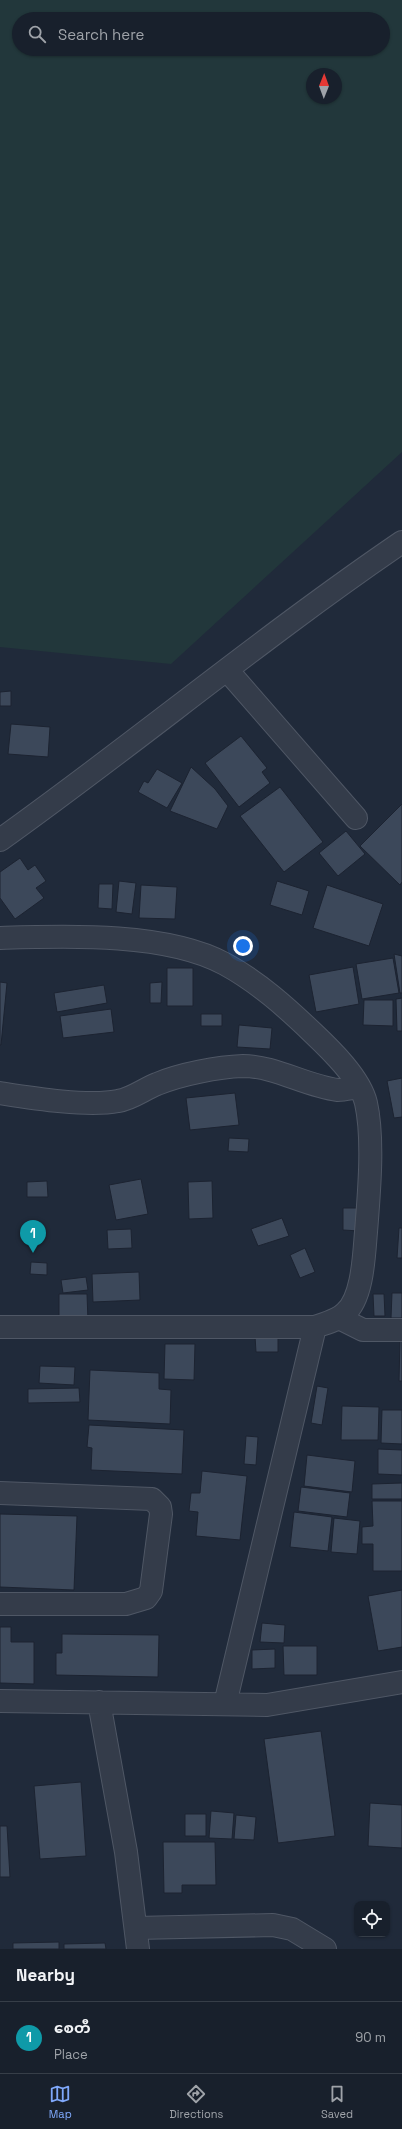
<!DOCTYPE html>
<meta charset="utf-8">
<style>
body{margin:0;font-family:"Space Grotesk","Noto Sans Myanmar",sans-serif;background:#252d38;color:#f1f3f6}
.controls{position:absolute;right:12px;bottom:12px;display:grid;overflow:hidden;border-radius:8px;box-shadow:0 1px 3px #0004}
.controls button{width:36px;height:36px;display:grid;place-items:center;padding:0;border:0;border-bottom:1px solid #363e48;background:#18202c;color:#f1f3f6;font:20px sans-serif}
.compass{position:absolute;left:306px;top:68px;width:36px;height:36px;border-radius:50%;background:#18202c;box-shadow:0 1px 3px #0004;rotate:1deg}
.you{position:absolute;left:243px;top:946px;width:14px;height:14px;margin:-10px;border:3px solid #fff;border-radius:50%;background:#1a73e8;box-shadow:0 0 0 6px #1a73e833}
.badge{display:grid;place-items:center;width:26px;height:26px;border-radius:50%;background:#7fa8fb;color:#fff;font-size:13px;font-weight:700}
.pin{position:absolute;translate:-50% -33px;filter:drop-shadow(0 1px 2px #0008)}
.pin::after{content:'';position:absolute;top:21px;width:14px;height:12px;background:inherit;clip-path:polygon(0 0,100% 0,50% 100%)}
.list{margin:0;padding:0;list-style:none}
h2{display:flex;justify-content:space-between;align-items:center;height:52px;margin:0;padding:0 16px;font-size:17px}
h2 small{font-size:13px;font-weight:400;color:#9fa3a9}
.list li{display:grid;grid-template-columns:26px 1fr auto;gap:12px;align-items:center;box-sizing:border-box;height:72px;padding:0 16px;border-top:1px solid #363e48}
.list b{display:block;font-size:15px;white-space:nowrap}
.list p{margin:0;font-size:13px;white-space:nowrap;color:#9fa3a9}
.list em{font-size:13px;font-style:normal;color:#9fa3a9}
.icon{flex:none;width:22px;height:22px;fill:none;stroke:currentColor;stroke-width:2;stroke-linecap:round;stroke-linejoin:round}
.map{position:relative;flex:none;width:402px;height:1949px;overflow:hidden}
.search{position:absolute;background:#18202c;box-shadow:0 1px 3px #0004;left:12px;right:12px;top:12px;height:44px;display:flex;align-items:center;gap:10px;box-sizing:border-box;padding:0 14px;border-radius:22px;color:#9fa3a9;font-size:15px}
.sheet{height:124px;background:#18202c}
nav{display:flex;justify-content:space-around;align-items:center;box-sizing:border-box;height:56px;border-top:1px solid #363e48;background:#18202c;font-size:11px;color:#9fa3a9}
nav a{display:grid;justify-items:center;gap:2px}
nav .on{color:#7fa8fb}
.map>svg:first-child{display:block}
.green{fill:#22373b;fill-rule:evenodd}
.building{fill:#3c485a;stroke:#1c2331}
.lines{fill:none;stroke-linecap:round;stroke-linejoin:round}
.minor-casing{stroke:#4f5765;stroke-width:24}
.minor{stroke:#343c4a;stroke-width:22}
</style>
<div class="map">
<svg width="402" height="1949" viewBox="0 0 402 1949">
<rect width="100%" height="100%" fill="#202a3a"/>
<path class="green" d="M0,0H402V452L171,664L0,647ZM19,19H383V49H19ZM312,74H336V98H312Z"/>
<path class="building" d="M11,691V706H0V692Z
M11,724L50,727L48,757L8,754Z
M241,736L267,768L262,772L270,783L239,807L205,763Z
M191,767L215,789L228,806L217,829L170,811Z
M157,769L182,783L167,808L138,792L144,781L148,783Z
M280,787L323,842L284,872L240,816Z
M402,804V882L400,885L360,846Z
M346,831L365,854L338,876L319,853Z
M20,858L28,870L35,865L46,881L36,888L44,898L15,919L0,898V872Z
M119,881L136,883L132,914L116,912Z
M277,881L309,891L302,915L270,905Z
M99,884H113L112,909L98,908Z
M141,885L177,887L175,919L139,918Z
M327,885L383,904L369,946L313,928Z
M394,954L402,956V993H400Z
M393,958L399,993L362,999L356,964Z
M353,967L359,1004L316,1012L309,975Z
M167,968H193V1006H167Z
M0,982L7,983L1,1045H0Z
M162,982L161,1003H150V983Z
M104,985L107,1003L57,1012L54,993Z
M402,998V1031H397L396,999Z
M364,1000H393V1026L363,1025Z
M111,1009L114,1032L63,1038L60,1016Z
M201,1014H222V1026H201Z
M239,1025L272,1028L270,1049L237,1047Z
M402,1078V1117L394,1118L387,1081Z
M235,1093L239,1125L190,1130L186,1098Z
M229,1138L249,1139L248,1152L228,1151Z
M141,1179L148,1214L116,1220L109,1185Z
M47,1181L48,1197H27V1182Z
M212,1181L213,1218L189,1219L188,1182Z
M343,1208H361L360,1231L343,1230Z
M282,1218L289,1236L258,1246L251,1229Z
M399,1228H402V1258H397Z
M131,1229L132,1248L108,1249L107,1230Z
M305,1248L315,1272L300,1278L290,1255Z
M31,1262L47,1263V1275L30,1274Z
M139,1272L140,1300L93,1302L92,1274Z
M86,1277L88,1290L63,1293L61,1280Z
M392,1293H402V1318H391Z
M59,1294H87L88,1321L59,1322Z
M373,1294H384L385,1316H374Z
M278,1335V1352H256L255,1336Z
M400,1339H402V1381H399Z
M165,1344H195L194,1380L164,1379Z
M40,1366L75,1367L74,1385L39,1383Z
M90,1370L159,1373V1389L171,1390L170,1424L88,1420Z
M317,1386L328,1388L322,1425L311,1423Z
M79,1388L80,1402L28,1403V1389Z
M342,1406L379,1407L378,1440H341Z
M382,1410H402V1444L381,1443Z
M89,1425L184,1430L182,1474L91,1470L92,1448L87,1447Z
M246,1436L258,1437L256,1465L244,1464Z
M378,1449L402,1450V1475L378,1474Z
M307,1455L355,1461L352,1492L304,1486Z
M202,1471L247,1476L240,1540L196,1536L198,1512L189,1511L191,1493H200Z
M402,1483V1499H372V1484Z
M301,1487L350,1493L347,1517L298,1511Z
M372,1501H402V1571H373V1544H362V1527L373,1526Z
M294,1512L332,1517L328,1551L290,1547Z
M0,1514L77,1516L74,1590L0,1587Z
M334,1518L360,1521L357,1554L331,1552Z
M402,1590V1647L378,1651L368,1596Z
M262,1623L285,1625L284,1643L260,1642Z
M0,1627H11V1642H34V1684L0,1683Z
M62,1634L159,1635L158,1677L56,1675V1653H62Z
M283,1646H317V1675H284Z
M275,1649V1668L252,1669V1650Z
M321,1731L335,1836L278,1843L264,1739Z
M81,1782L86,1856L40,1859L34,1786Z
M370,1803L402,1805V1848L368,1846Z
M211,1811L234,1813L232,1839L209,1838Z
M185,1814H206V1836H185Z
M236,1815L256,1817L254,1840L234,1839Z
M0,1826H7L10,1877H0Z
M163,1842H215L216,1885H182V1893H164Z
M59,1942V1949H13V1943Z
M105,1943L106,1949H64V1944Z"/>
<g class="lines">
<g class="minor-casing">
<path id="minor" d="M227,670L356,818
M0,840C136,743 264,636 402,542
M0,938C66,936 166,932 225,964C258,982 286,1007 313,1033C331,1050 360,1078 366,1103C374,1139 369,1194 366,1232C364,1254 363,1298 345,1313C337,1321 325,1323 315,1327H0
M0,1093C32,1098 87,1107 118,1101C132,1099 144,1089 157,1084C181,1074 218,1067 243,1066C276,1066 305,1086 338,1090C344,1090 352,1088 359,1087
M339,1318L363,1330H402
M0,1493L152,1499L160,1507L161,1514L151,1591L146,1598L126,1604H0
M0,1701L267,1705L402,1682
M99,1702L126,1852L138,1949
M225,1704L315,1327
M136,1928L273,1925L292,1929L325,1949"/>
</g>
<use href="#minor" class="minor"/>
</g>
</svg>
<div class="controls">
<button><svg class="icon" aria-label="locate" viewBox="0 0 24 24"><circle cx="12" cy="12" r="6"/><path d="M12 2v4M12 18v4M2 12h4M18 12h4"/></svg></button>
</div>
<svg class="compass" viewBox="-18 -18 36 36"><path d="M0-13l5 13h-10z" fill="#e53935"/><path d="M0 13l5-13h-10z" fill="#9fa3a9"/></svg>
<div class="you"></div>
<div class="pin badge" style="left:33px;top:1253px;background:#0f9aa8">1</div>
<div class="search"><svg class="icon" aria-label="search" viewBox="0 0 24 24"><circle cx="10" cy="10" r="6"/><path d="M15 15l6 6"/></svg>Search here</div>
</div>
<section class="sheet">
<h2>Nearby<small></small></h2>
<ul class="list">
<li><span class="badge" style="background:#0f9aa8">1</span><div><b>စေတီ</b><p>Place</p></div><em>90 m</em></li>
</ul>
</section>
<nav>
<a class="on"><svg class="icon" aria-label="map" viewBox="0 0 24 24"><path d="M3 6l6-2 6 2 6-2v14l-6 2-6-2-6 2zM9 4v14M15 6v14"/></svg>Map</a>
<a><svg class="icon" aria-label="directions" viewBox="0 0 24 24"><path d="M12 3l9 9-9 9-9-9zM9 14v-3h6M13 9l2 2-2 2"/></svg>Directions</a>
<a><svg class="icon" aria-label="saved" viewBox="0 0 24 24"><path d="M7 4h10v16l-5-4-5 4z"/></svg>Saved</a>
</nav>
